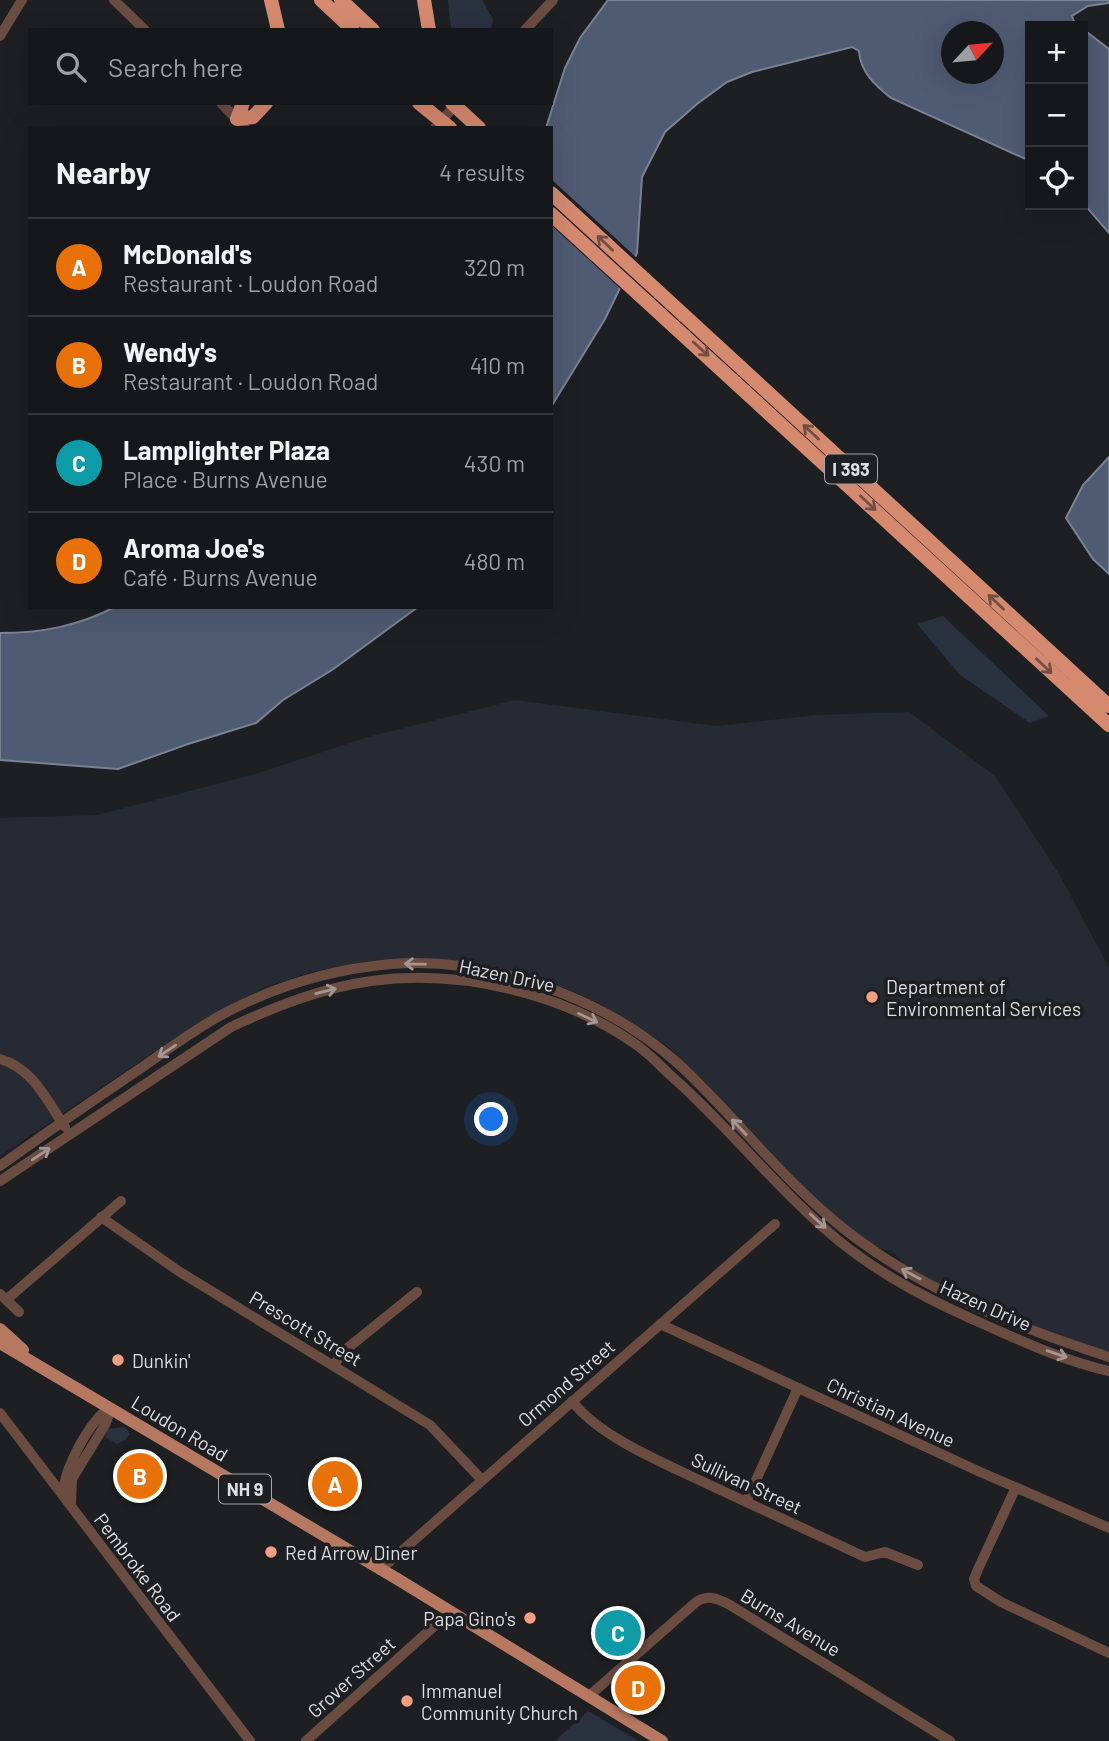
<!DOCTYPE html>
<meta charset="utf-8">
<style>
body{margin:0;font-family:Barlow,sans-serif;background:#232427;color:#f1f3f6}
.controls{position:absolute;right:21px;top:21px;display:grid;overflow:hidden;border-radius:0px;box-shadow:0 7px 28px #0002}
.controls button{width:63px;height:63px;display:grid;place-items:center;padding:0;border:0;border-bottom:2px solid #353639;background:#16171a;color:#f1f3f6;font:35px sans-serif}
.compass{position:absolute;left:941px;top:21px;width:63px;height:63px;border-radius:50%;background:#16171a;box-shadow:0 7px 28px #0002;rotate:64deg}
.you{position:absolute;left:492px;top:1120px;width:24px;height:24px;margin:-18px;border:5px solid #fff;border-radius:50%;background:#1a73e8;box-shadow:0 0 0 10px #1a73e833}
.badge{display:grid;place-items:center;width:46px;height:46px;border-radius:50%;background:#0f766e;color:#fff;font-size:23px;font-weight:700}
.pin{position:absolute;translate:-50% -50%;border:4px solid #fff;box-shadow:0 2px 7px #0006}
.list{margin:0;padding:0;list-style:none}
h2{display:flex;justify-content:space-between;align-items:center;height:91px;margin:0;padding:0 28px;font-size:30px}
h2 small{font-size:23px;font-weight:400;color:#9e9fa2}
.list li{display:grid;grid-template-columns:46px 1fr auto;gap:21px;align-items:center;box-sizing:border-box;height:98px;padding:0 28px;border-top:2px solid #353639}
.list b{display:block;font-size:26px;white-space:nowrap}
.list p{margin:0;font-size:23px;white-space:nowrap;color:#9e9fa2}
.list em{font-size:23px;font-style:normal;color:#9e9fa2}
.icon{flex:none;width:38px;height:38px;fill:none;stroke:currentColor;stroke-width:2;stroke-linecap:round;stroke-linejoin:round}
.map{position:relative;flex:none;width:1109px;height:1741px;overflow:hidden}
.search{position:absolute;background:#16171a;box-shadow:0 7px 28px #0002;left:28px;top:28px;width:525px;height:77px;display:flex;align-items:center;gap:18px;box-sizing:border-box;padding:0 24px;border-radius:0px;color:#9e9fa2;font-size:26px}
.panel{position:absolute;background:#16171a;box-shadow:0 7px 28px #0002;left:28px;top:126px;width:525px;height:483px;border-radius:0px}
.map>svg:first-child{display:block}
.built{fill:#262a32}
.green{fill:#2a313f}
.water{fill:#4f5b73;stroke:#7a8394;stroke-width:2;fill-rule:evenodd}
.pier{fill:#1d1f22}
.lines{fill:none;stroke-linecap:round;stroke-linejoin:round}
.minor{stroke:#6b4c41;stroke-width:10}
.major{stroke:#b77862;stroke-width:12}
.highway{stroke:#d5896f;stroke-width:14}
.oneway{stroke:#704f45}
.oneway2{stroke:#a49692}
.poi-dot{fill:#f39f83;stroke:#1d1f22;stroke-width:2.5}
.labels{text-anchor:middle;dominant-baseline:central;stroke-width:7;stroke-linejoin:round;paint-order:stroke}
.shield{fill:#1d1f22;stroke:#a4a5a8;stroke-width:2}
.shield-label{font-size:18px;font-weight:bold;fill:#dedfe2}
.street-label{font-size:19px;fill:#dedfe2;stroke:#1d1f22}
.poi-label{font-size:19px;fill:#dedfe2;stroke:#1d1f22;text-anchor:start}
</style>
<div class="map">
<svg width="1109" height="1741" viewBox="0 0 1109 1741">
<rect width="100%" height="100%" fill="#1d1f22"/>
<path class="built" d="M515,700L717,726L816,715L909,712L995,776L1061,877L1109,968V1353L977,1304L922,1276L904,1264L893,1252L875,1247L847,1226L801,1185L704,1081L665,1044L602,1005L575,992L515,972L491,966L443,960L372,961L311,972L263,988L200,1021L0,1156V818L97,815L252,775L368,737Z"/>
<path class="green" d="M448,0H482L493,19L491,30H451Z
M943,616L1049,716L1030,723L960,675L917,624Z
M125,1427L130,1434L125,1440L117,1444L105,1437L107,1429Z
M588,1711L639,1741H555Z"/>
<path class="water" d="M608,0H1109V3L1088,6L1072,16L1075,24L1078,26H1030V161L891,98C876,86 860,72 859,51L852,47L752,72L727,82L697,104L665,132L642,177L637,253L605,319L551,407V128H546L565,68L580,38ZM951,32H993V74H951Z
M1083,29L1109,49V233L1083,203Z
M1109,457V574L1093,559L1066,518L1083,485Z
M115,607H418L332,670L283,700L256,723L188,744L118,769L0,760V633C42,633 78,626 115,607Z"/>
<path class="pier" d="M551,179L638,259L623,291L551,225Z"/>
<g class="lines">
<path class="minor" d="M114,0L145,30
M525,30L553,0
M0,36L22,0
M221,103L245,128
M435,128L457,103
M0,1059C33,1068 47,1101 65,1127
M0,1166C47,1132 95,1099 144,1066C170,1048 196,1028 225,1013C276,986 334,969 391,964C492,956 610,1000 683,1068C739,1121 786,1184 848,1232C925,1292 1017,1327 1109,1357
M0,1181L231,1027C276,1006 322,988 371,981C461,969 564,993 638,1046C652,1056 664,1070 677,1081C733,1132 781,1193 839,1241C885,1278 937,1304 990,1327C1028,1344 1068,1362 1109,1371
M101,1217L180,1272L430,1425L482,1480
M0,1294L19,1312
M6,1300L121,1201
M660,1324L978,1471L1109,1528
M334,1365L344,1351L417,1292
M572,1401C601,1439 671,1466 714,1487C764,1510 815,1534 865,1557L885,1552L918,1565
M0,1413L250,1741
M1016,1487L979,1567L974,1579L976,1586L1001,1602L1109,1653
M65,1497C58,1479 85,1433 98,1418C101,1414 107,1411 111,1408
M746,1502L798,1388
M71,1503L72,1479L105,1425L111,1409
M380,1570L775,1224
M589,1696L695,1603C707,1594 717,1598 730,1605L950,1741
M306,1741L450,1612"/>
<path class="major" d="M0,1329L23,1350
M0,1343L399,1580L662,1741"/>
<path class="highway" d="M271,0L278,30
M321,0L353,30
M341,0L373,30
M424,0L429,30
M243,103L237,119L253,117L266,103
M419,103L450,128
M452,103L479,128
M551,193L1109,706
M551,214L1109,725"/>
</g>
<defs><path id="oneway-shaft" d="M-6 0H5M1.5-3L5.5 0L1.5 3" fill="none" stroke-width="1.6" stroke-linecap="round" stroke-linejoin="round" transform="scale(1.75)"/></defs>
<g class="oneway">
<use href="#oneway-shaft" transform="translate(605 243) rotate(-137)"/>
<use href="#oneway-shaft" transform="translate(701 349) rotate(42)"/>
<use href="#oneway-shaft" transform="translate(811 432) rotate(-137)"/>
<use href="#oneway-shaft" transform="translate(868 503) rotate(43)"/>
<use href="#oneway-shaft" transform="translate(996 602) rotate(-137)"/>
<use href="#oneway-shaft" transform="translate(1044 666) rotate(43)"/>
</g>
<g class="oneway2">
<use href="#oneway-shaft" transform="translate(415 964) rotate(-179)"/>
<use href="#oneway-shaft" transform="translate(326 991) rotate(-14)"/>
<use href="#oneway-shaft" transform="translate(588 1018) rotate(26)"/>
<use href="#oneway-shaft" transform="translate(167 1051) rotate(146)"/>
<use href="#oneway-shaft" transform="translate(739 1127) rotate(-133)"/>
<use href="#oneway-shaft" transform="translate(41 1154) rotate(-34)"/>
<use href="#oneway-shaft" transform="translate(818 1221) rotate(42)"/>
<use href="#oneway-shaft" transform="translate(911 1274) rotate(-152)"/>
<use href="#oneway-shaft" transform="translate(1057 1354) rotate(19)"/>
</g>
<g class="poi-dot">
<circle cx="872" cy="997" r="7"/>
<circle cx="118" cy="1360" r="7"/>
<circle cx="271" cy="1552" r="7"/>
<circle cx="530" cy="1618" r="7"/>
<circle cx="407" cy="1701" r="7"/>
</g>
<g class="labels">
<g class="shield">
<rect x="825" y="454.5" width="52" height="29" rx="5"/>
<rect x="219" y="1474.5" width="52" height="29" rx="5"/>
</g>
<g class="shield-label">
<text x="851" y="469">I 393</text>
<text x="245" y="1489">NH 9</text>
</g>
<g class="street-label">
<text transform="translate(507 975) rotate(12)">Hazen Drive</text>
<text transform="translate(986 1305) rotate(24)">Hazen Drive</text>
<text transform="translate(306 1328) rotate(31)">Prescott Street</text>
<text transform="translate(566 1383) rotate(-41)">Ormond Street</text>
<text transform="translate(891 1412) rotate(25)">Christian Avenue</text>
<text transform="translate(180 1428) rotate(31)">Loudon Road</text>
<text transform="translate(747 1483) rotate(25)">Sullivan Street</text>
<text transform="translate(138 1567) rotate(53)">Pembroke Road</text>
<text transform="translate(791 1622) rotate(31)">Burns Avenue</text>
<text transform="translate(351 1677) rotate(-42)">Grover Street</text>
</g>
<g class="poi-label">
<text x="886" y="986">Department of<tspan x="886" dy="22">Environmental Services</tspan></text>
<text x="132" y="1360">Dunkin'</text>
<text x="285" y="1552">Red Arrow Diner</text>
<text x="516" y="1618" text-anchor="end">Papa Gino's</text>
<text x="421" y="1690">Immanuel<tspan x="421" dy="22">Community Church</tspan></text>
</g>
</g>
</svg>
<div class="controls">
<button>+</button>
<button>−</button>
<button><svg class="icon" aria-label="locate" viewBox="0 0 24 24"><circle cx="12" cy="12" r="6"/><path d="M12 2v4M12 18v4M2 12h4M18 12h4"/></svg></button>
</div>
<svg class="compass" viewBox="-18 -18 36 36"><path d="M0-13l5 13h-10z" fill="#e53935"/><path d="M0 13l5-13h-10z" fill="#9e9fa2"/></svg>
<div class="you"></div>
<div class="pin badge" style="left:335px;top:1484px;background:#e8710a">A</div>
<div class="pin badge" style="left:140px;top:1476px;background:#e8710a">B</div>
<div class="pin badge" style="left:618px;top:1633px;background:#0f9aa8">C</div>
<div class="pin badge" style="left:638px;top:1688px;background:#e8710a">D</div>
<div class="search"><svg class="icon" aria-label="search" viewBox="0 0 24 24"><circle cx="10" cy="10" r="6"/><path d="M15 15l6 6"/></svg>Search here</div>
<section class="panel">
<h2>Nearby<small>4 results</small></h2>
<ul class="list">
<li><span class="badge" style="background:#e8710a">A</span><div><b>McDonald's</b><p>Restaurant · Loudon Road</p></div><em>320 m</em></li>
<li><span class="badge" style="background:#e8710a">B</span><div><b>Wendy's</b><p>Restaurant · Loudon Road</p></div><em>410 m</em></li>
<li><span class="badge" style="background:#0f9aa8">C</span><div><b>Lamplighter Plaza</b><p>Place · Burns Avenue</p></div><em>430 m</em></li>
<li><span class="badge" style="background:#e8710a">D</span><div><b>Aroma Joe's</b><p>Café · Burns Avenue</p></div><em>480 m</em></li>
</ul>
</section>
</div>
